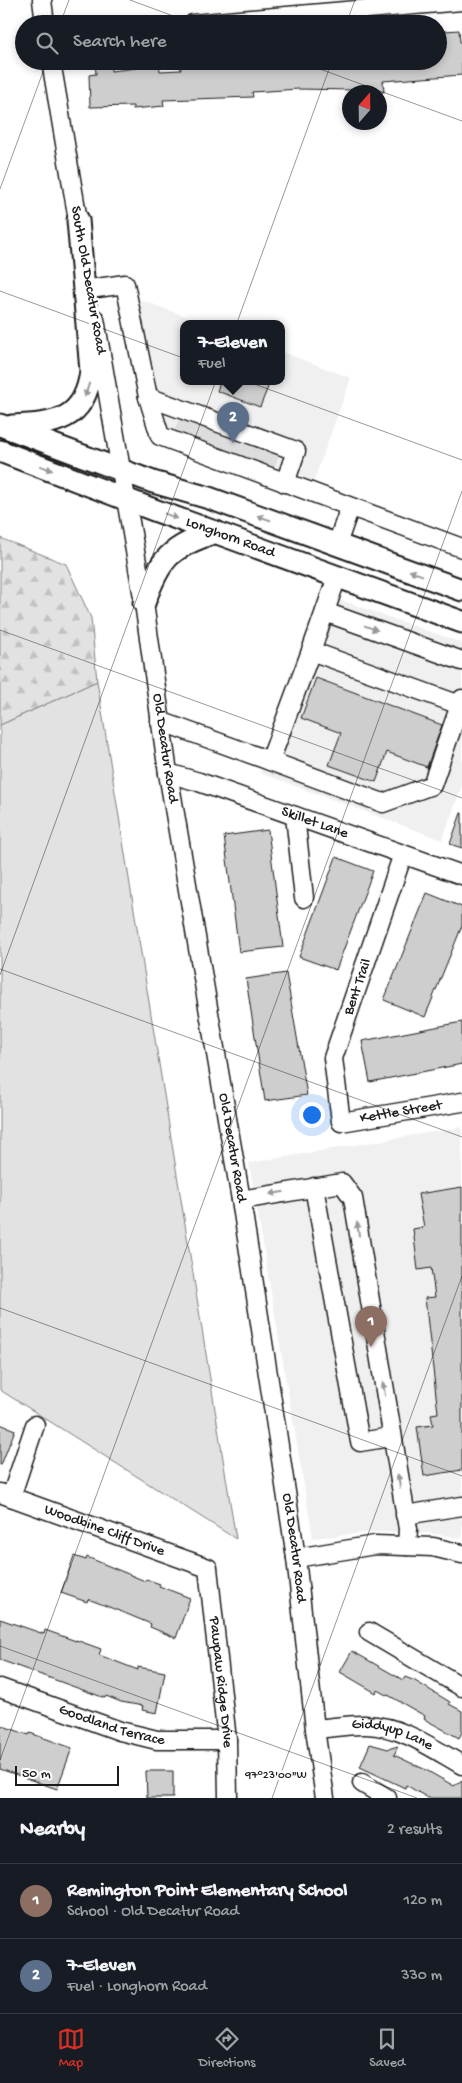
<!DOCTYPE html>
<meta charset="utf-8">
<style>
body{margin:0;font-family:"Gochi Hand",sans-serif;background:#242831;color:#f1f3f6}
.compass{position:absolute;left:342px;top:85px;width:45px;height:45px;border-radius:50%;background:#171b24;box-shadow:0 2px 8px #0003;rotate:20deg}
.scale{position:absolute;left:15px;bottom:12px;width:104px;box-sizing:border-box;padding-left:5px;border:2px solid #1c1c1c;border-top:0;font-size:14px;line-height:18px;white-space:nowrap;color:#1c1c1c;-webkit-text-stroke:4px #fff;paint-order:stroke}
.you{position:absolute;left:311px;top:1114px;width:18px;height:18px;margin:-12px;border:4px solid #fff;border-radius:50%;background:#1a73e8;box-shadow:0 0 0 8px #1a73e833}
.badge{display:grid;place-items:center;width:32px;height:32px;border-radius:50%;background:#d93025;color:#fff;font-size:16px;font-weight:700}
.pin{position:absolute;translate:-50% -41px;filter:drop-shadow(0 1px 2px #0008)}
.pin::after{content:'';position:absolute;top:26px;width:18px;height:15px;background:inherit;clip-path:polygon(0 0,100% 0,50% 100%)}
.popup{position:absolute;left:180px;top:320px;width:105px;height:65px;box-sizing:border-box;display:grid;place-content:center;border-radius:10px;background:#171b24;filter:drop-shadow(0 1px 4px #0005);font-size:16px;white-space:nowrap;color:#9ea1a6}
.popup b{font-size:19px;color:#f1f3f6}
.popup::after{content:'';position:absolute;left:50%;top:100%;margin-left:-10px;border:10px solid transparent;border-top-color:#171b24}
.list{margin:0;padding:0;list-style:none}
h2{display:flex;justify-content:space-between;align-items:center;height:65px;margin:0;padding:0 20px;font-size:21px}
h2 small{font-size:16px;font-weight:400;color:#9ea1a6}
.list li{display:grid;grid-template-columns:32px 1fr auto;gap:15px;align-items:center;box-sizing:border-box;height:75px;padding:0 20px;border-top:1px solid #363941}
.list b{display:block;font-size:19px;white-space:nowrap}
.list p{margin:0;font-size:16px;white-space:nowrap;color:#9ea1a6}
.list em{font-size:16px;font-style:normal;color:#9ea1a6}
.icon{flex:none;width:28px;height:28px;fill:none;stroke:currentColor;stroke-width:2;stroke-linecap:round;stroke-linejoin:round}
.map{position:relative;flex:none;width:462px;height:1798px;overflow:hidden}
.search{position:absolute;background:#171b24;box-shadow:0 2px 8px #0003;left:15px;right:15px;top:15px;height:55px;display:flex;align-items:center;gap:12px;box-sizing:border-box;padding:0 18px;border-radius:28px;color:#9ea1a6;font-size:19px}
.sheet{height:215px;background:#171b24}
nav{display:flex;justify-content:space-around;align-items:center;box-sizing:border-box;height:70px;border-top:1px solid #363941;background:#171b24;font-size:14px;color:#9ea1a6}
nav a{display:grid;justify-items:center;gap:2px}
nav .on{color:#d93025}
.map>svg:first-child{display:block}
.built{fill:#f0f0f0}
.grass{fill:#e2e2e2;stroke:#7f7f7f}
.forest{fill:url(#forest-firs);stroke:#7f7f7f}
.building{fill:#cecece;stroke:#1c1c1c}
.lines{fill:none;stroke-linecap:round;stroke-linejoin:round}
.minor-tunnel{stroke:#ddd;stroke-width:18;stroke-dasharray:18 9;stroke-linecap:butt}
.minor-casing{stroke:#1c1c1c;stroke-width:21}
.major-casing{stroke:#1c1c1c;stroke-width:25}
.minor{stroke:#fff;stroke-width:18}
.major{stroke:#fff;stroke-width:21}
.oneway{fill:#999}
.ticks{fill:none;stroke:#1c1c1c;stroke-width:1;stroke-opacity:0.45}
.labels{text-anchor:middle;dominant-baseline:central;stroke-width:5;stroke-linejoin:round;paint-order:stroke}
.street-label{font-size:15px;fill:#1c1c1c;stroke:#fff}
.ticks-label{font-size:12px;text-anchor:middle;fill:#1c1c1c;stroke:#fff;stroke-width:5;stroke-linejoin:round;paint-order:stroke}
</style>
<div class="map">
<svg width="462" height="1798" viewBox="0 0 462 1798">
<defs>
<pattern id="forest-firs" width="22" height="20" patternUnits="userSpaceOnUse" patternTransform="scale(1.25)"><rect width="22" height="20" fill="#e2e2e2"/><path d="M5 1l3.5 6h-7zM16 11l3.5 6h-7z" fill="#c1c1c1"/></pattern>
</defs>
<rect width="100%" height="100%" fill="#fff"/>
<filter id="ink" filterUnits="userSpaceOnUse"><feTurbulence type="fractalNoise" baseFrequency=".02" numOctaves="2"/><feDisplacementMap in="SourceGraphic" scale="10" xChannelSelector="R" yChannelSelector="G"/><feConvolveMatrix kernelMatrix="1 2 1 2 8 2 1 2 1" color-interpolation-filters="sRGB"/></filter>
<g filter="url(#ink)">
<path class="built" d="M144,301L206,324H184V382H282V352L351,378L307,499L159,446L123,302Z
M324,594L462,643V786L442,840L260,773Z
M462,1127V1538L427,1533L375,1532L313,1538L249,1163Z"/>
<path class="grass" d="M97,681L236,1539L0,1390V725Z"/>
<path class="forest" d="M0,538L66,564L91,618L97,681L0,725Z"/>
<path class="building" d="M459,30L460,42H462V75L383,81L384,92H352V90L299,89L252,92L253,97L163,100L164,106L133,109V106L90,107L89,75L96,74L95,62L111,61V71L137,68L136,61H159L160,71L181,70L180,61H198V65L225,63V61H438V44L446,43L445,31Z
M220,382H270L260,407L217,391Z
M316,678L442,725L427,767L387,752L376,782L329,765L341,733L301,718Z
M461,813H462V848L450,844Z
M268,830L283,947L239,952L224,836Z
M336,857L373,871L336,970L299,957Z
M427,893L462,907V926L425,1017L384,1000Z
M286,973L307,1095L265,1101L246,979Z
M462,1022V1064L370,1082L362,1041Z
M462,1187V1470L424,1476L417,1427L433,1425L431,1414L438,1413L425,1298L435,1297L431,1268L418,1270L413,1229L424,1227L418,1194Z
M0,1424L15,1430L1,1465H0Z
M74,1556L86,1560L87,1557L145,1581L146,1579L160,1584L159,1586L190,1598L176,1638L150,1627L151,1624L122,1612L88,1599L87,1602L61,1593Z
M0,1619L44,1634L45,1630L76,1641V1640L101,1649L99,1655L138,1670V1667L165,1672L157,1713L142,1710L143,1706L121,1702L106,1696L105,1698L0,1660Z
M352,1651L403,1680L405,1677L415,1681L450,1702L449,1704L462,1711V1732L459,1738L424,1719L425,1716L388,1695V1696L377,1690L376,1693L340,1672Z
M0,1725L29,1735L30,1733L72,1748L57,1789L0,1769Z
M370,1744L388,1749L398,1746L394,1755L426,1770L454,1786L462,1780V1798H428L406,1785L405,1788L360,1767Z
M146,1771H173V1798H147Z"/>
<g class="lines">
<path class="minor-tunnel" d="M183,434L187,422
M197,440L201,427
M212,444L216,433
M225,450L229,437
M239,455L243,443
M252,459L257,448
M266,464L270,453"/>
<g class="minor-casing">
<g id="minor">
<path d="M42,0L45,24"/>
<path d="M193,24L462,1"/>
<path d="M51,61L80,232"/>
<path d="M90,289L125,284L148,397L160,436L462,548"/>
<path id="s1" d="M95,319L144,603L168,773L241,1200L276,1426L296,1558L315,1729L325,1798"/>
<path d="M148,397L296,451L285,483"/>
<path d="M337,544L350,507"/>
<path d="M337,577L311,651L460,705L462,699"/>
<path d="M325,612L462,661"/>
<path d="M160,721L270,761L311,651"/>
<path d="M270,761L383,803L432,785L460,705"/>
<path id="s2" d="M168,773L199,782L462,875"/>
<path d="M295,816L304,898"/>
<path id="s3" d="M403,854L333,1058L341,1122L462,1102"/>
<path d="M314,1187L360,1442L391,1437"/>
<path d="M241,1200L342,1183L353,1198L408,1529L407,1546"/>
<path id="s4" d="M0,1493L208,1568L227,1740L228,1798"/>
<path d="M11,1497L35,1425"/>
<path d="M405,1515L462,1506"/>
<path d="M296,1558L375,1545L433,1547L462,1554"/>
<path d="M369,1632L462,1687"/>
<path id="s5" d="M0,1688L120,1731L157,1740H227"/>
<path id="s6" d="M315,1729C332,1728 349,1724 366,1725C402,1726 432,1748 462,1765"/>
<path d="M362,1783L387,1798"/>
</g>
</g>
<g class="major-casing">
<g id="major">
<path d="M0,425L153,482L209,498L462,590"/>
<path d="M12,426C55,424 85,421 91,371L78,220"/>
<path id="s7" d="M0,451L154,510L462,622"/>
<path d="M144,603C160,558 170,547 216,532"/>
</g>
</g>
<use href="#minor" class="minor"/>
<use href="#major" class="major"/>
</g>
<defs><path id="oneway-solid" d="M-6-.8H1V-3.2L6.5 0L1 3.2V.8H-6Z" transform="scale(1.25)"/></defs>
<g class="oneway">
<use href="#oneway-solid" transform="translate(87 390) rotate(108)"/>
<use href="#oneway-solid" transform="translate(46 468) rotate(21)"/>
<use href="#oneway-solid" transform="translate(171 516) rotate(20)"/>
<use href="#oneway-solid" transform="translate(264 518) rotate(-161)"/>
<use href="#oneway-solid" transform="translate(416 573) rotate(-160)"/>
<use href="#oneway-solid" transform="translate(371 628) rotate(20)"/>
<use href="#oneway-solid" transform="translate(277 1193) rotate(170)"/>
<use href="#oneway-solid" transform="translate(358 1229) rotate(-99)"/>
<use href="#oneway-solid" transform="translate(384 1389) rotate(-99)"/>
<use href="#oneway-solid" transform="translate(399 1481) rotate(-100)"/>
</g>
</g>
<path class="ticks" d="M130,0L195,24M60,24L69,0M346,24L355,0M298,61L462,121M0,189L47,61M0,291L462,460M0,630L462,798M0,969L462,1137M0,975L332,61M0,1308L462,1476M0,1646L417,1798M0,1760L462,491M272,1798L462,1276"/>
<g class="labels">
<g class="street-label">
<text transform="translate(88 280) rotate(80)">South Old Decatur Road</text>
<text stroke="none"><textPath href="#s7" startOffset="246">Longhorn Road</textPath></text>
<text stroke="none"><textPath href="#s1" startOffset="435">Old Decatur Road</textPath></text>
<text stroke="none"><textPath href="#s2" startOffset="155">Skillet Lane</textPath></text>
<text transform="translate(358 987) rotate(-71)">Bent Trail</text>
<text stroke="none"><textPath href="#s3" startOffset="341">Kettle Street</textPath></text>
<text stroke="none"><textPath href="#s1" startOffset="840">Old Decatur Road</textPath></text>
<text stroke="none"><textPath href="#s4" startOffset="111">Woodbine Cliff Drive</textPath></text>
<text stroke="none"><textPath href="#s1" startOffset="1245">Old Decatur Road</textPath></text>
<text stroke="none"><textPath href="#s4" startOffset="336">Pawpaw Ridge Drive</textPath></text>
<text stroke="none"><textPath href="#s5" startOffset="118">Goodland Terrace</textPath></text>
<text stroke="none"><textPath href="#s6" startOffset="79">Giddyup Lane</textPath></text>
</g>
</g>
<g class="ticks-label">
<text x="276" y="1778">97°23'00"W</text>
</g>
</svg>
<svg class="compass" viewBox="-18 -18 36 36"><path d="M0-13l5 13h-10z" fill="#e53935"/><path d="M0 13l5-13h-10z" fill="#9ea1a6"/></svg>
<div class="scale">50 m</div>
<div class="you"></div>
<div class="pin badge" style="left:371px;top:1347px;background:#8d6e63">1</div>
<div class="pin badge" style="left:233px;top:443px;background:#5c6f8a">2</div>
<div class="popup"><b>7-Eleven</b>Fuel</div>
<div class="search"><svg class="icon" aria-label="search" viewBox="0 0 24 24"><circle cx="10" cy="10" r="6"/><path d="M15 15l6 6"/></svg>Search here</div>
</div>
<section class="sheet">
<h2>Nearby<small>2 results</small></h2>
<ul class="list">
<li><span class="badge" style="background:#8d6e63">1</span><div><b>Remington Point Elementary School</b><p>School · Old Decatur Road</p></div><em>120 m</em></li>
<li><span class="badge" style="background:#5c6f8a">2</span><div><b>7-Eleven</b><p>Fuel · Longhorn Road</p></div><em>330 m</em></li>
</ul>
</section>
<nav>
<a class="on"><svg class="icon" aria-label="map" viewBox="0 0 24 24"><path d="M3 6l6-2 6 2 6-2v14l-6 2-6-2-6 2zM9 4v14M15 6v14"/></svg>Map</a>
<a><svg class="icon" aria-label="directions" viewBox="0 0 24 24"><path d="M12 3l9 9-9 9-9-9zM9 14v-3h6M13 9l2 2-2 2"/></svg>Directions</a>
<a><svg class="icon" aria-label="saved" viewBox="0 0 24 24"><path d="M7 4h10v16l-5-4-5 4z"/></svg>Saved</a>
</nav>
